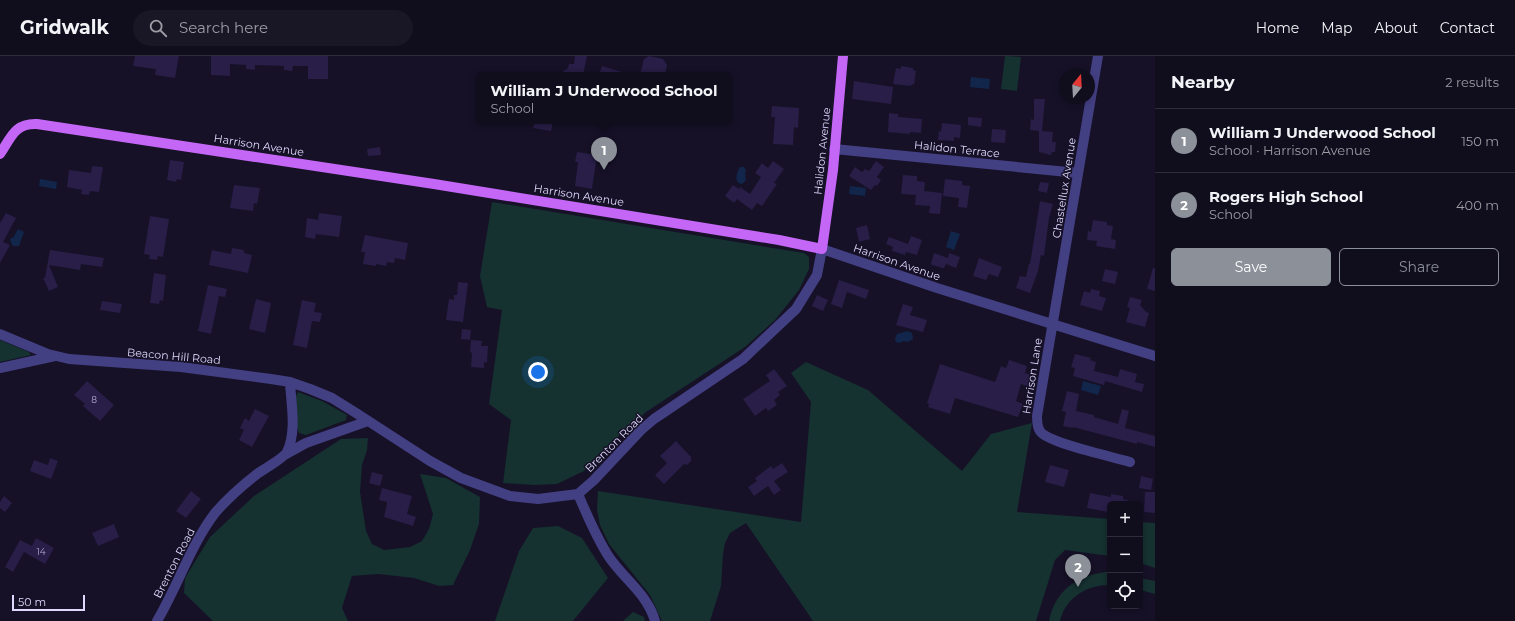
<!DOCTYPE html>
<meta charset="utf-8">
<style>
body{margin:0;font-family:Montserrat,sans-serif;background:#191626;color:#f1f3f6}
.controls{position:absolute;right:12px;bottom:12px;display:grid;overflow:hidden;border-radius:6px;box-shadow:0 2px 6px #0003}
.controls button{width:36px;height:36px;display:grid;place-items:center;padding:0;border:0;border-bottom:1px solid #302d3b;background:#100d1d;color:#f1f3f6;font:20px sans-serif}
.compass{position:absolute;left:1059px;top:12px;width:36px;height:36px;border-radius:50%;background:#100d1d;box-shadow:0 2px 6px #0003;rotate:18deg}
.scale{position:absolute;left:12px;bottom:10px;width:73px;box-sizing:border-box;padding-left:4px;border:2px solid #ded9fd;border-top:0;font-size:11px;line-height:14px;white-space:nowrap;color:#ded9fd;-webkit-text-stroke:3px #161127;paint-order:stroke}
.you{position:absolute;left:538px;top:316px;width:14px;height:14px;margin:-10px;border:3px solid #fff;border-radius:50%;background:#1a73e8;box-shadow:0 0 0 6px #1a73e833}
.badge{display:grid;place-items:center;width:26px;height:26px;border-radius:50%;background:#8c9099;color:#fff;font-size:13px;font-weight:700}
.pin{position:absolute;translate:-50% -33px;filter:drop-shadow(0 1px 2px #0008)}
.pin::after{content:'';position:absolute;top:21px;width:14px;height:12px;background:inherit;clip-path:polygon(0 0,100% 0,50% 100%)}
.popup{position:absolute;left:476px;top:16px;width:256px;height:52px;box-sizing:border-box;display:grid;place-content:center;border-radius:6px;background:#100d1d;filter:drop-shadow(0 1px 3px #0005);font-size:13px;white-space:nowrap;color:#9c9ca4}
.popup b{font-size:15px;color:#f1f3f6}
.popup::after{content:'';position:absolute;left:50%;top:100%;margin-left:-8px;border:8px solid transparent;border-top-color:#100d1d}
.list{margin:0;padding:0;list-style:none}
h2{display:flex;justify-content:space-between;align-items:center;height:52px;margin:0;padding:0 16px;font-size:17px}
h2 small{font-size:13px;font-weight:400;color:#9c9ca4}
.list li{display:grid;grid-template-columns:26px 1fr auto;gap:12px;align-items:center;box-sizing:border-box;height:64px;padding:0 16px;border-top:1px solid #302d3b}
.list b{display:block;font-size:15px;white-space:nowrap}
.list p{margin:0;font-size:13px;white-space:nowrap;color:#9c9ca4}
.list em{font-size:13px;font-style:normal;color:#9c9ca4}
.actions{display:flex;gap:8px;padding:12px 16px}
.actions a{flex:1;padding:9px 0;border:1px solid #8c9099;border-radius:6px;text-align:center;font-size:14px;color:#8c9099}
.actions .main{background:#8c9099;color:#fff}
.icon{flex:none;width:22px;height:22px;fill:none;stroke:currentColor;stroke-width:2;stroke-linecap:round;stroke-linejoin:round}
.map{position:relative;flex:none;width:1155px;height:565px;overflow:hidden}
header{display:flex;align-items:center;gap:24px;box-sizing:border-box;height:56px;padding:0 20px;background:#100d1d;border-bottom:1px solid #302d3b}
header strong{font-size:19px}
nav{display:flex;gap:22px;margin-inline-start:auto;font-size:14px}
.search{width:280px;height:36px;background:#191626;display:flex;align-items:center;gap:10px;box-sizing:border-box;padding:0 14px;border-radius:22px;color:#9c9ca4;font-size:15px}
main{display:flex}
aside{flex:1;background:#100d1d}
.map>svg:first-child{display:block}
.green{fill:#153130}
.water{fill:#12264b}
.building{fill:#281e47}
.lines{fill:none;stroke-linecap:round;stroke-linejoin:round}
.minor{stroke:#433f83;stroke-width:10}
.major{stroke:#c467f6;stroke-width:10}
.labels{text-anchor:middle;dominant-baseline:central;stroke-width:3;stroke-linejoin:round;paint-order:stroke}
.number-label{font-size:9px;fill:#b0aad0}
.street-label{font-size:11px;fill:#ded9fd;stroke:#161127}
</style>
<header>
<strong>Gridwalk</strong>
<div class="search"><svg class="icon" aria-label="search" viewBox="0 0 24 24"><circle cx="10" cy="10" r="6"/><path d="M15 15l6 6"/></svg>Search here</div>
<nav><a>Home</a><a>Map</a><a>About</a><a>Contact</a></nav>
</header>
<main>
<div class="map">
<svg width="1155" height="565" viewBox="0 0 1155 565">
<rect width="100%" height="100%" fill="#161127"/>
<path class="green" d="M1005,0L1021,1L1017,35L1001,33Z
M492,146L804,197L809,201V213L799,234L775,264L745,291L646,356L610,388L584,415L557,428L534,429L503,427L511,364L489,348L502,254L487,251L480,220Z
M0,284L29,296L31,299L0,306Z
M806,306L868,334L962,415L991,378L1032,367L1017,456L1110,463V500L1065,494L1055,504L1036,565H813L746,467L730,477L725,487L723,498L721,530L710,565H662L650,539L609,488L600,469L597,454L598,435L801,466L811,346L791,317Z
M298,336L322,345L347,359L346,364L306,379L299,377C295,366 292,346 298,336Z
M368,382L367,394L362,409L360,436L366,475L372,488L384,494L410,491L422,485L429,473L433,458L420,418L446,422L480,441L479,468L470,494L453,529L439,530L414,522L378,518L352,520L342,552L348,565H213L184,537L185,522L210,481L254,440L341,383Z
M1140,466L1155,467V512L1140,507Z
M558,470L582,482L608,522L573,565H495L519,495L533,472Z
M1105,516H1110V529C1087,529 1066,541 1060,565H1049C1055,535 1076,520 1105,516Z
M1140,522L1155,525V538L1140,534Z
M633,556L644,561L645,565H623Z"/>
<path class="water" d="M971,21L990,23L989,33L970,31Z
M740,111H744L746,114L745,118L746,124L742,128C734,127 736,117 740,111Z
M40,123L57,126L56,133L39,130Z
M850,130L866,132L865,140L849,138Z
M18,173L24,176L19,190H13L10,184L11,182H13Z
M951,175L960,178L954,194L946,191Z
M908,275L912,277L913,283L908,286L904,285L899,287L896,286L895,283L897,278Z
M1083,325L1101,330L1098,339L1081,334Z"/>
<path class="building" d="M135,0H179L175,22L155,19L156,13L133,10Z
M211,0H328V23H308V10H293L292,15L284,14V10L255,9V14L246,13V9L230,8V20L211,19Z
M575,0H587L583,19H558L568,12L569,8H574Z
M649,0L663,3L667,9L665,19H640L644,3Z
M602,10L625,17L624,19H599Z
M901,10L913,12V14L916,15L914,29L912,28L911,30L893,28L896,12L901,13Z
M854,25L893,31L891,48L852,43Z
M1034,43H1045L1042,75L1053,76L1052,86H1056L1055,96H1052L1051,99L1039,96V75L1030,74L1031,63L1034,64Z
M772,50L799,52L798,72L794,71L793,89L773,88L775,61H771Z
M889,57L898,58V61L922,63L921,77L910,76V78L888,76Z
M968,61L982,62L981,71L968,69Z
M535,65H553L551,75L533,72Z
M942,67L961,69L960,82L954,81V85L938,84L939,75L941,76Z
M992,73L1006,74L1005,87L991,86Z
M380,91L381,99L368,100L367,93Z
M577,96L597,99L592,133L575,130L578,106H575Z
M170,104L184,106L181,124L177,123L176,126L167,124Z
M773,105L784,113L774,127L777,128L762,150L757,147L752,154L737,143L734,147L725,140L733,129L739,133L740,131L750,138L761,121L755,117L762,107L768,112Z
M876,105L884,111L877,121L881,124L877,130L875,129L871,134L849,120L855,111L862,116L865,113L869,115Z
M92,110L103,111L99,136L90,135L89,139L81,138L82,134L67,131L69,114L91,117Z
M903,119L917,120V125L925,126L924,135L942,137L940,158L929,157L930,150L915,149L916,139L901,138Z
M945,123L962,125V129L970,130L967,152L958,151L959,142L943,140Z
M1040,126L1049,127L1047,137L1038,135Z
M234,129L260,132L257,148L254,147L253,155L230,152Z
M1040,145L1053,148L1049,162L1044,200L1041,199L1038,215L1030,237L1016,232L1020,220L1026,221L1029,207L1030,208Z
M6,157L16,162L3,186L10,189L0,207V167Z
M319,157L342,160L339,181L316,178L315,183L305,181L307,162L318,164Z
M150,160L169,163L163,201L158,200L157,204L149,203L150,199L144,198Z
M1093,164L1107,166V169L1113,170L1111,183L1116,184L1115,193L1096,190L1097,185L1087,184L1088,175L1091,176Z
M867,169L870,183L859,186L856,172Z
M365,179L408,187L405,204L395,202L394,207L387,206L386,210L376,208V210L363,208L365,196H361Z
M911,180L922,184L917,199L906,196L905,199L892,195L893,191L886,188L889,181L908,188Z
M232,192L244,194V197L252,199L248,217L209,209L212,194L231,198Z
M50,194L104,202L102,211L81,208L80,214L49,209L58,231L49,235L43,222H45Z
M934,197L948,202L949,197L960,201L956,212L946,208L944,212H943L932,209L931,208Z
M979,202L1002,211L998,221L989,218L986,224L973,220Z
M1153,212H1155V235L1147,233Z
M1105,213L1118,216L1115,228L1102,225Z
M154,217L166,219L163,245L160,244L159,248L150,247Z
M839,224L869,234L866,243L847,236L842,252L831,248Z
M458,226L468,227L463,266L446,264L449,243L454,244V239H457Z
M208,229L227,233L225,241L219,240L211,278L198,275Z
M1091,233L1100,235L1099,240L1106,242L1102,255L1080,249L1084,235L1090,237Z
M817,239L828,244L823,255L812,250Z
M1130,241L1142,244L1140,249L1146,256L1149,257L1145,271L1126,266L1130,252L1127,251Z
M256,243L271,247L265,277L249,273Z
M302,244L316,247L314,256L322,257L320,266L312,265L307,292L293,289Z
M102,245L122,248L120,257L100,254Z
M903,248L913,251L910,259L927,264L923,276L896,269Z
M462,273L471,274L470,284L461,283Z
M471,284L482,285L481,290H488L487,307L484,306V312L471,311L472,297L470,296Z
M1075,298L1091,302L1090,304L1096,306L1094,315L1118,321L1120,313L1137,318L1135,326L1144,328L1142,336L1105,325L1104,329L1073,320L1075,312L1071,311Z
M1009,304L1027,310L1025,317L1034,320L1030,331L1021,328L1016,345L1023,348L1018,361L955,342L950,358L928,351L929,348L927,347L940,308L995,326L1001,310L1006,312Z
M774,313L787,330L778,336L780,339L774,344L777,349L768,355L766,352L755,360L743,343L770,325L766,319Z
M87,325L114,349L100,365L83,350L85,348L74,339Z
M1067,335L1079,338L1076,355L1094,359V361L1118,368L1122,353L1129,355L1125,372L1155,380V391L1137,386V388L1073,371V372L1063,370L1066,356L1062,355Z
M255,353L269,360L252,391L239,384L244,374L240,372L245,362L249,365Z
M676,385L691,401V405L687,409L684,408L664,428L655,419L667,407L660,400Z
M50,402L58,405L51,423L30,415L34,404L48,409Z
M782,407L788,416L774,425L781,434L774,439L768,430L754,440L748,431L757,425L755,422L771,410L773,413Z
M1050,409L1069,414L1064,431L1045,426Z
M372,416L383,419L380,430L369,427Z
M1141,420L1153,423L1151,434L1139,432Z
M382,432L412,440L407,458L416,461L413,470L384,461L387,448V446L379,444Z
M191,435L201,443L186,462L176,455Z
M1145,436H1155V457L1144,456Z
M1090,437L1111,441V438L1123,440V443L1128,444L1127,448H1110L1108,456L1087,452Z
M4,440L12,447L5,456L0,452V446Z
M114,468L119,481L98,490L92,477Z
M36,482L54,492L45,508L24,496L13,516L5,511L20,484L32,490Z"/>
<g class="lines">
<path class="minor" d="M1098,0L1037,360C1037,365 1037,371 1040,375C1047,387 1114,401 1130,406
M834,93L1078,117
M0,278L48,298L69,303L181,311L271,323L290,326L310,333L332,342L356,357L430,405L461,422L510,440L538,443L578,438L594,424L641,374L654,363L743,303L796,253L817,219L822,193L937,232L1155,300
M0,312L55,300
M286,398L306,387L368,365
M578,438C587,459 596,481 609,501C624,523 648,539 655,565
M157,565C178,530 190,490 215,457C227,443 243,429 257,418C264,413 284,402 287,396C297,375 291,348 290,326"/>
<path class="major" d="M0,98C11,82 14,67 37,68L434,128L779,184L822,193L833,114L843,0"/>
</g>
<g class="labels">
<g class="number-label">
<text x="94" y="343">8</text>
<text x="41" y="495">14</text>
</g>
<g class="street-label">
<text transform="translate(259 89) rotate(9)">Harrison Avenue</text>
<text transform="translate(957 93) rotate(6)">Halidon Terrace</text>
<text transform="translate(822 95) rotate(-84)">Halidon Avenue</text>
<text transform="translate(1064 132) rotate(-81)">Chastellux Avenue</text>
<text transform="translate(579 139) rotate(9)">Harrison Avenue</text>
<text transform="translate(897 206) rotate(19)">Harrison Avenue</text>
<text transform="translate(174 300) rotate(5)">Beacon Hill Road</text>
<text transform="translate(1032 320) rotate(-81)">Harrison Lane</text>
<text transform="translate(614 387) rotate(-45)">Brenton Road</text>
<text transform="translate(174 507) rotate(-63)">Brenton Road</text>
</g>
</g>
</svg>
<div class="controls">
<button>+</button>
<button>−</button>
<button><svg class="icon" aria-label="locate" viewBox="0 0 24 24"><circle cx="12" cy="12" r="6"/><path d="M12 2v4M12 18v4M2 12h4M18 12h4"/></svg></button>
</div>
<svg class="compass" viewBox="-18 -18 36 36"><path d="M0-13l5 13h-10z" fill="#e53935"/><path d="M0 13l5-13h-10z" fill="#9c9ca4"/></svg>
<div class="scale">50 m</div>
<div class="you"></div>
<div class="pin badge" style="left:604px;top:114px">1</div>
<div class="popup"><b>William J Underwood School</b>School</div>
<div class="pin badge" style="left:1078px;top:531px">2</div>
</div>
<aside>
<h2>Nearby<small>2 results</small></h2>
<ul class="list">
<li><span class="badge">1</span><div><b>William J Underwood School</b><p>School · Harrison Avenue</p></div><em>150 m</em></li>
<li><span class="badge">2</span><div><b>Rogers High School</b><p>School</p></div><em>400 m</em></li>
</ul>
<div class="actions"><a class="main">Save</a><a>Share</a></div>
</aside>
</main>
